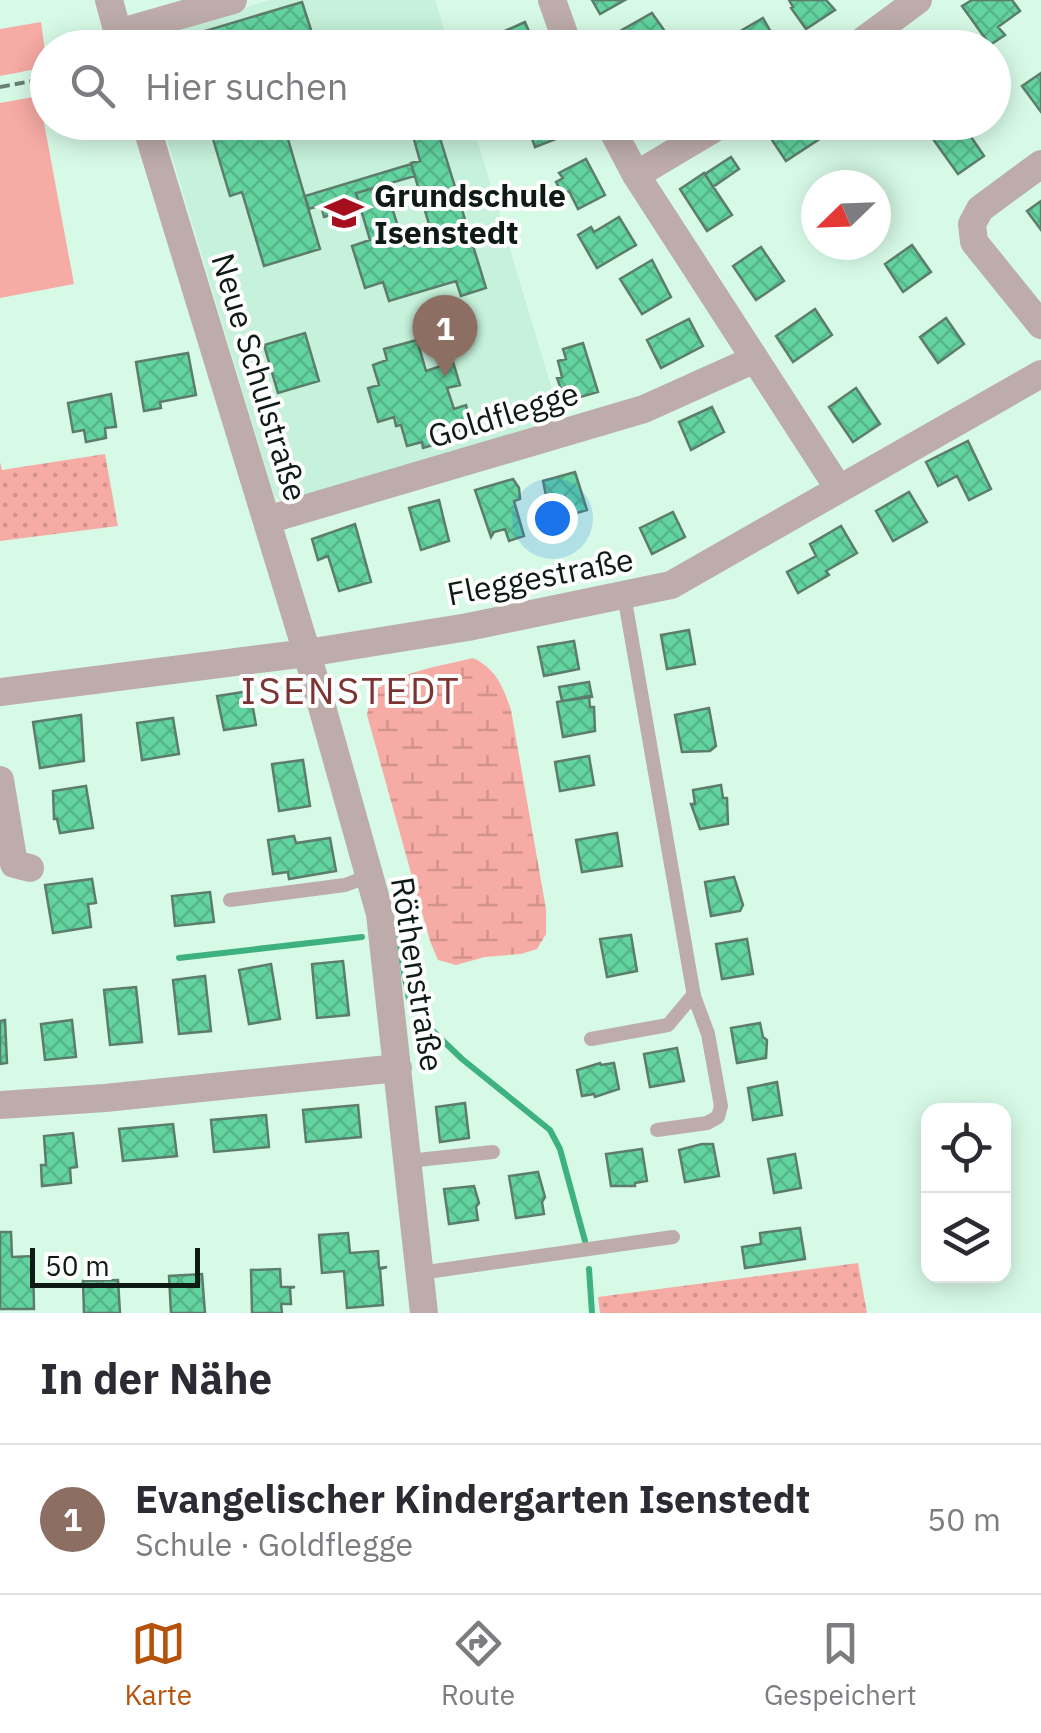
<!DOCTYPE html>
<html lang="de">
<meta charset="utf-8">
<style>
body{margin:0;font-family:"IBM Plex Sans",sans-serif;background:#f2f2f3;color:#2b2b33}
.controls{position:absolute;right:30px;bottom:30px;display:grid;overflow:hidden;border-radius:20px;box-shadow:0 5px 25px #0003}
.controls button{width:90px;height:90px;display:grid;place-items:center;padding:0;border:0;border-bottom:2px solid #e1e1e2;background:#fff;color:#2b2b33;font:50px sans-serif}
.compass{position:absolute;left:801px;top:170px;width:90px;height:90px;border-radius:50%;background:#fff;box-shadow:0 5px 25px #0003;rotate:247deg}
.scale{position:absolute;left:30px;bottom:25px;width:170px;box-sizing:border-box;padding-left:10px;border:5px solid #0e1a14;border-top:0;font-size:28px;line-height:35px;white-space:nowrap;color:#0e1a14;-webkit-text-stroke:8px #fefefe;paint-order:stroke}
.you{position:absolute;left:552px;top:518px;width:35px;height:35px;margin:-25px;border:8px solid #fff;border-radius:50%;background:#1a73e8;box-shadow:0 0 0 15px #1a73e833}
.badge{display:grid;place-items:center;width:65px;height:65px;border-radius:50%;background:#b45309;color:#fff;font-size:32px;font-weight:700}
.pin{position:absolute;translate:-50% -82px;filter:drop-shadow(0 2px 5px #0008)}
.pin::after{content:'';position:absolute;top:52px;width:35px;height:30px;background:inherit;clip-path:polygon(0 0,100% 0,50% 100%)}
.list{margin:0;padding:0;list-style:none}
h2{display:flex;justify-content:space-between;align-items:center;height:130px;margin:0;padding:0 40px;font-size:42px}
h2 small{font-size:32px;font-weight:400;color:#7c7c81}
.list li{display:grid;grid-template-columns:65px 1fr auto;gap:30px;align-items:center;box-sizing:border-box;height:150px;padding:0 40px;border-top:2px solid #e1e1e2}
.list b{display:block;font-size:38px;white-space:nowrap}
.list p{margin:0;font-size:32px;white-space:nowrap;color:#7c7c81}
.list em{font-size:32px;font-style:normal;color:#7c7c81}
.icon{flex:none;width:55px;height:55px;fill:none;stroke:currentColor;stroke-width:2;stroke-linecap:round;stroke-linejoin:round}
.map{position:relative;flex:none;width:1041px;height:1313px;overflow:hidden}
.search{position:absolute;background:#fff;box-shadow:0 5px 25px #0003;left:30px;right:30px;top:30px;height:110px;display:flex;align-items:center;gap:25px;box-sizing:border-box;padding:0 35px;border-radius:55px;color:#7c7c81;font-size:38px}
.sheet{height:280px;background:#fff}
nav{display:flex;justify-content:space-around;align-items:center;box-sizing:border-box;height:140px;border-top:2px solid #e1e1e2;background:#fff;font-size:28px;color:#7c7c81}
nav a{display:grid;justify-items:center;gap:5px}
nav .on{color:#b45309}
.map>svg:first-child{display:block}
.built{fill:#c6f1da}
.grass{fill:url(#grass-dots)}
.wetland{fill:url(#wetland-marsh)}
.green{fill:#f6aba4}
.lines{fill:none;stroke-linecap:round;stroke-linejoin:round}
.stream{stroke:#3db280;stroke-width:6}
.building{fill:url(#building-cross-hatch);stroke:#5d7d6c;stroke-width:2.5}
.path{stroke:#6a8074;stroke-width:4;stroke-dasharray:10 5;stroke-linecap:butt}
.service{stroke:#bdacaa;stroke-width:14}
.minor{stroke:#bdacaa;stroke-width:28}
.labels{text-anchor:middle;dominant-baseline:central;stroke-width:8;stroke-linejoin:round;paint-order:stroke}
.poi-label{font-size:32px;font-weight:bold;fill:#0e1a14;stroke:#fefefe;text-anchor:start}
.street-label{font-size:32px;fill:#0e1a14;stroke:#fefefe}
.quarter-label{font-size:38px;letter-spacing:2.5px;fill:#7b3431;stroke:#fefefe}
</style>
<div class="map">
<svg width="1041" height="1313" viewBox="0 0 1041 1313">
<defs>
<pattern id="grass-dots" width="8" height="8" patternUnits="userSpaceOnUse" patternTransform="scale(2.5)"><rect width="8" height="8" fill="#f6aba4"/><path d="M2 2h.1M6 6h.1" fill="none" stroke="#d2938c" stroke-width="1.8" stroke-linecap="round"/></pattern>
<pattern id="wetland-marsh" width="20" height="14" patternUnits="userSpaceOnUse" patternTransform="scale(2.5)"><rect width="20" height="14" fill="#f6aba4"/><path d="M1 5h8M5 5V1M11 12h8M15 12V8" fill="none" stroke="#d2938c"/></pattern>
<pattern id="building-cross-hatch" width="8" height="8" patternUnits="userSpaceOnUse" patternTransform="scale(2.5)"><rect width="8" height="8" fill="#63d4a0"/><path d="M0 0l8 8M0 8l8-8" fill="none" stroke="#55b589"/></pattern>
</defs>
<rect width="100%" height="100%" fill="#d7fae7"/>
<path class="built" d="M270,0H435L450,47L139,48L137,40Z
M162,123H472L563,426L281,502L274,495Z"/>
<path class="grass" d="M105,454L118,526L0,541V462L2,470Z
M858,1263L867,1313H600L598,1297Z"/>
<path class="wetland" d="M473,658C496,669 503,686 511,710L546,909V934L537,949L521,954L485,957L456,965L438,960L430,941L367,715L371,693C398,672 440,666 473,658Z"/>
<path class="green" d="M41,22L47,67L0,76V29Z
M39,96L74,284L0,298V103Z"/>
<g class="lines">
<path class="stream" d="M396,931L411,1010L462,1059L550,1130L560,1149L585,1241
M179,958L362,937
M589,1269L592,1313"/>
</g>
<path class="building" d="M592,0H625L600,14Z
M789,0H826L835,10L806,29L791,8L793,7Z
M972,0H1012L1020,11L998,27L1005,35L990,45L962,6Z
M302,2L313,36L276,48H199L195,34Z
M652,13L673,43L665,48H611L606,39Z
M763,18L780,48H748L739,32Z
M525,22L536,48H501L496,35Z
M1041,73V112L1022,86Z
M208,122H283L320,249L264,266L242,192L230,196Z
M526,122H561L566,135L535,147Z
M787,122H816L824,136L786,161L768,134Z
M956,122H961L984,156L958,174L933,139Z
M436,125L486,288L461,296L456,281L389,301L383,282L365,288L352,246L370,240L356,193L385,185L404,246L433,238L411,163L420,161L412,132Z
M731,157L739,169L713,187L705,174Z
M586,159L605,195L578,209L569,191L563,195L556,182L563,178L559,173Z
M411,164L415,176L356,193L360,207L324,217L321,205L309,209L305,196Z
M704,173L732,215L707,231L680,189Z
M1041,201V230L1027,211Z
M619,217L636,245L597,268L578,235L591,227L594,232Z
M912,245L931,272L903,292L885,264Z
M761,247L784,281L756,300L733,266Z
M652,260L671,297L642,314L620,279Z
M815,309L832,335L793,362L776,336Z
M946,318L964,344L938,363L920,337Z
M689,319L703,346L661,368L647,340Z
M305,333L319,381L278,393L264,345Z
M417,340L426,371L453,362L460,385L447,388L454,409L466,405L472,427L432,439L433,445L423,448L422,442L407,446L401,425L396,426L394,417L378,422L368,388L379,385L373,365L387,360L384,349Z
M583,343L598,392L570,400L566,387L561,389L557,378L562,377L558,361L566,359L563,349Z
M188,353L196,395L160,402L161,408L144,411L136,362Z
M856,388L880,424L853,442L829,407Z
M111,394L116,427L105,428L106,438L86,442L84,430L73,432L68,403Z
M712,407L724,432L691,450L679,422Z
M968,441L991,489L969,500L957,476L938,486L926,462Z
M575,472L587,510L551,521L543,481Z
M513,479L519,488L520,499L514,501L524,536L509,541L505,529L494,532L491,537L475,490Z
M909,492L927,522L893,541L876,511Z
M439,500L449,541L421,550L409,508Z
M673,512L685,537L652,554L640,528Z
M355,524L371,582L339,591L328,556L318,560L312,539Z
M841,526L857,553L826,571L829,575L798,593L787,572L816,556L810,544Z
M689,630L695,664L667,669L661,635Z
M574,641L579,669L544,676L538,647Z
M589,682L592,697L562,701L559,687Z
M250,691L256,725L224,730L217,696Z
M589,696L590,707H594L595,731L563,737L557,702Z
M709,708L716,746L710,751L682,752L675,715Z
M81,715L84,761L40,768L33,722Z
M173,718L179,754L142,760L137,723Z
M589,756L594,785L560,791L555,762Z
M303,760L310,806L279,811L272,764Z
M721,785L723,798H727L728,824L700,829L691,804H695L693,790Z
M86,786L93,828L60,833L57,819H54L53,791Z
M617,833L622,866L582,872L576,840Z
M294,836L296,843L330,838L336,871L289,879L288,872L273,874L268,840Z
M734,877L743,905L740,911L711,916L705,882Z
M92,879L96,903L88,904L91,927L53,933L45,885Z
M210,892L214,922L175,926L172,896Z
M631,935L637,971L607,977L600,939Z
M747,939L753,974L722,979L716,944Z
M343,961L349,1015L317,1018L312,964Z
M271,964L280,1019L249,1024L239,970Z
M205,976L211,1031L179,1034L173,980Z
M136,987L142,1042L110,1045L104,990Z
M5,1020L7,1063L0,1064V1021Z
M72,1020L76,1057L45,1060L41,1024Z
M760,1023L763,1037L767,1040L766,1058L737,1063L731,1028Z
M677,1048L684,1081L650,1087L644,1054Z
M600,1063L601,1065L614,1063L619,1089L595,1097L594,1094L582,1096L577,1070Z
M777,1082L782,1115L753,1120L748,1088Z
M465,1103L469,1138L440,1142L436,1107Z
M358,1105L361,1137L306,1142L303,1110Z
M266,1115L269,1147L214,1152L211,1120Z
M173,1124L177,1156L123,1161L119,1129Z
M73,1133L77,1167L70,1168L71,1183L42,1186L41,1165H46L44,1136Z
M702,1144H713L719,1176L685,1182L679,1150Z
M642,1149L647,1181L635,1183V1186H611L606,1154Z
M795,1154L801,1188L774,1193L768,1159Z
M538,1172L545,1197L542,1202L544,1214L516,1218L509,1176Z
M474,1186L479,1203L476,1207L478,1220L449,1224L444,1189Z
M800,1228L805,1259L745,1268L742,1247L761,1244L760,1233Z
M0,1232H11L12,1257L33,1256L34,1309H0Z
M348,1233L350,1253L378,1251L379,1268L387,1267L380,1269L383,1305L347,1308L344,1271L322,1273L319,1235Z
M280,1269L281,1287H295L290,1288L291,1304H281L282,1313H252L251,1270Z
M202,1274L205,1313H171L169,1276Z
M118,1280L120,1313H84L83,1281Z"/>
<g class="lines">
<path class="path" d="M0,87L48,78"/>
<path class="service" d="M624,595L694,996L708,1034L721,1106L718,1117L707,1123L657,1130
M230,900L345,885L369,876
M591,1039L668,1025L694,994
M408,1161L493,1152
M420,1273L673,1237"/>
<path class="minor" d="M109,0L122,48
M552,0L569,48
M118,33L233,0
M853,48L918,0
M145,122L307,653L380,914L424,1313
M608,122L636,175L839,489
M1041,164L980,209L972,224L974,242L1041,325
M636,175L725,122
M267,520L644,409L753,360
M0,692L307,653L468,627L671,585L1041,374
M0,780L14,864L30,868
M0,1105L105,1098L398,1068"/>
</g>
<defs>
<g id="school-bare" transform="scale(3)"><path d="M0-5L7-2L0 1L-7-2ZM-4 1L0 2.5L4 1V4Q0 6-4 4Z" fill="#a60e1e" stroke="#fefefe" stroke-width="2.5" paint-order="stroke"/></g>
</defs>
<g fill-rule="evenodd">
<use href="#school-bare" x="344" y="213"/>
</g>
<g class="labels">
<g class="poi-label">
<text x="374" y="195">Grundschule<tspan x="374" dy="37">Isenstedt</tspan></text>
</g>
<g class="street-label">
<text transform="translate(260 377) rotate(73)">Neue Schulstraße</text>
<text transform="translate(503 414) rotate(-17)">Goldflegge</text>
<text transform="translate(540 576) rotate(-11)">Fleggestraße</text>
<text transform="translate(418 974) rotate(81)">Röthenstraße</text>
</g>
<g class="quarter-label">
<text x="351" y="689">ISENSTEDT</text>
</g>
</g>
</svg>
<div class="controls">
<button><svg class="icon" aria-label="locate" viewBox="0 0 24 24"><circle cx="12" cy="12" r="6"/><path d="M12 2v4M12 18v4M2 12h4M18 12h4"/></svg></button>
<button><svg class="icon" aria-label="layers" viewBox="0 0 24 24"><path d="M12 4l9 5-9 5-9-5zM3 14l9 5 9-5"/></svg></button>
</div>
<svg class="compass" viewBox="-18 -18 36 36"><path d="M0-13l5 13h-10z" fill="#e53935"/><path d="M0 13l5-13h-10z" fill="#7c7c81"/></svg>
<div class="scale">50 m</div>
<div class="you"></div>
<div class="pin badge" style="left:445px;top:377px;background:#8d6e63">1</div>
<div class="search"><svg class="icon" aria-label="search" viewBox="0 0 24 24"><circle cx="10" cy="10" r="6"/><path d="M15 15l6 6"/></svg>Hier suchen</div>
</div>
<section class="sheet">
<h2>In der Nähe<small></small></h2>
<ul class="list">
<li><span class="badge" style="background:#8d6e63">1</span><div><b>Evangelischer Kindergarten Isenstedt</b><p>Schule · Goldflegge</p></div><em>50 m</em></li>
</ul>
</section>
<nav>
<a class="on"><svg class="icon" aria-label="map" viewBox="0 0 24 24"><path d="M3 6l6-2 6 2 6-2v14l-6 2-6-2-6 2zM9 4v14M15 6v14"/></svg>Karte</a>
<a><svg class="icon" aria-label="directions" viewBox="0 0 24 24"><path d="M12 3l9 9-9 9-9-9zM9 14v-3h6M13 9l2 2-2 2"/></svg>Route</a>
<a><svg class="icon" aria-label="saved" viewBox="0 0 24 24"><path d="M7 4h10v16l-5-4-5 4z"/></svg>Gespeichert</a>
</nav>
